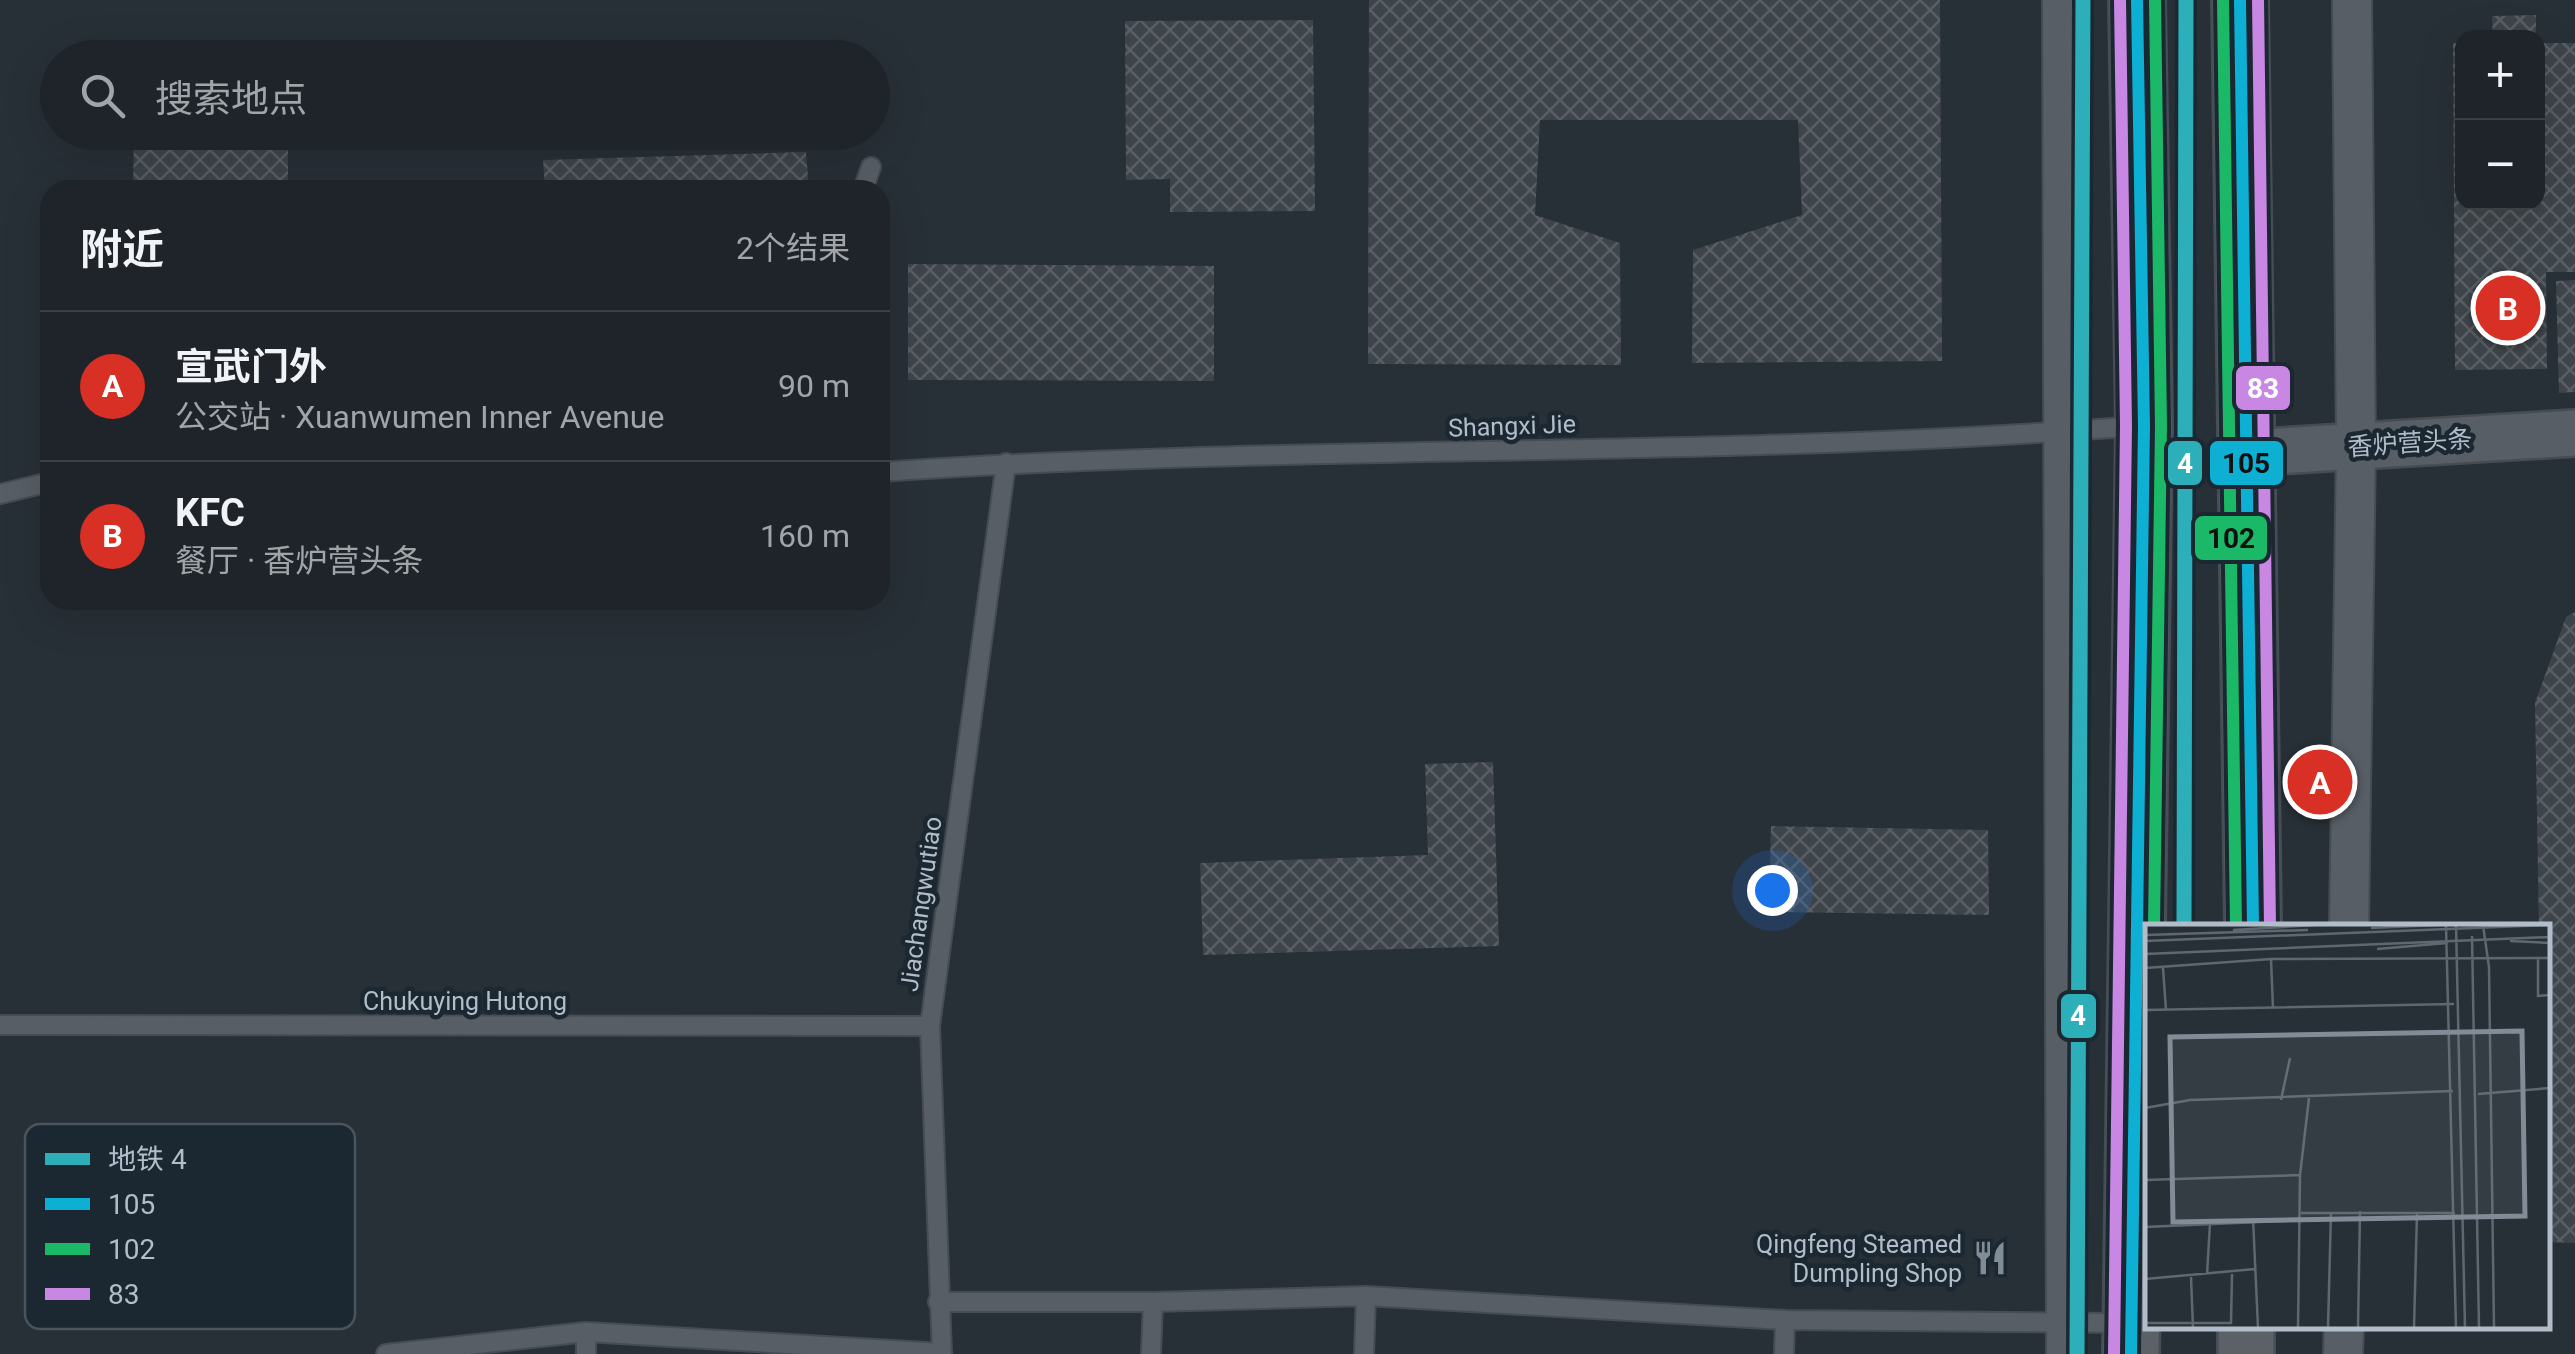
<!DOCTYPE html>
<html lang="zh">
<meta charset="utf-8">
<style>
body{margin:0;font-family:Roboto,"Noto Sans SC",sans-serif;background:#2b3035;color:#f1f3f6}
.controls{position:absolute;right:30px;top:30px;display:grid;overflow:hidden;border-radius:20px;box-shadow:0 10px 40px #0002}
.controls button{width:90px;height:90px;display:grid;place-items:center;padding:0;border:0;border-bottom:2px solid #3c4146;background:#1e2429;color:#f1f3f6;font:50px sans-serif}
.you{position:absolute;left:1772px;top:890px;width:35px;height:35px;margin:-25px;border:8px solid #fff;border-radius:50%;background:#1a73e8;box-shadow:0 0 0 15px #1a73e833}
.badge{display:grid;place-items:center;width:65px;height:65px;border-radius:50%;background:#d93025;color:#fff;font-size:32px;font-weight:700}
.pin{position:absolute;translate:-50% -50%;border:5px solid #fff;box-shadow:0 2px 10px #0006}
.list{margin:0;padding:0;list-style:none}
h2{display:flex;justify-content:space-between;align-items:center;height:130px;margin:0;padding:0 40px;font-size:42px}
h2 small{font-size:32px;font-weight:400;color:#a1a4a8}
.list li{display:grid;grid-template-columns:65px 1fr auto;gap:30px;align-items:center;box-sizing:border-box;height:150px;padding:0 40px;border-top:2px solid #3c4146}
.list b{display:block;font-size:38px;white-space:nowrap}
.list p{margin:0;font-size:32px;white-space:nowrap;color:#a1a4a8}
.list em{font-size:32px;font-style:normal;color:#a1a4a8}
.icon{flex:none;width:55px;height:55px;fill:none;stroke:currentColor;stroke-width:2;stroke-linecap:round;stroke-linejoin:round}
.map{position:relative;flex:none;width:2575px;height:1354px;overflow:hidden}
.search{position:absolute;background:#1e2429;box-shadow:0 10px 40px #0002;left:40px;top:40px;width:850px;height:110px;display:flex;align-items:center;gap:25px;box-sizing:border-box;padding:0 35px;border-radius:55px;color:#a1a4a8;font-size:38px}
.panel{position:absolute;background:#1e2429;box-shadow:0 10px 40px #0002;left:40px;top:180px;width:850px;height:430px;border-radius:30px}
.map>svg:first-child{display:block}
.building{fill:url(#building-cross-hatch)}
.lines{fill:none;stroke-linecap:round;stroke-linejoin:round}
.service-casing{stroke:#464c52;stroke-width:22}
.minor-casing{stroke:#464c52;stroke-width:42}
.tertiary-casing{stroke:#464c52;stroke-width:50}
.primary-casing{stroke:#464d54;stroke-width:60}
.service{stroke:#585e65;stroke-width:18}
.minor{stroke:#585e65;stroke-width:38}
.tertiary{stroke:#585e65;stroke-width:45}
.primary{stroke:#5b6167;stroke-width:55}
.bus-1-casing{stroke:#1b2832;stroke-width:20}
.bus-2-casing{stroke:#1b2832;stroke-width:20}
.bus-3-casing{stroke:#1b2832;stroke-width:20}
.bus-1{stroke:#0dafd3;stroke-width:12}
.bus-2{stroke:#1ab867;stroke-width:12}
.bus-3{stroke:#c787e3;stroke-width:12}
.metro-1-casing{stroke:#1b2832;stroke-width:22}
.metro-1{stroke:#2dafb9;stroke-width:15}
.labels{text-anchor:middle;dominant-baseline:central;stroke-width:9;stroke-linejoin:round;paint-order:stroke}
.street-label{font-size:25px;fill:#b2bdc9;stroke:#1b2832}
.poi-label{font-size:25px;fill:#b2bdc9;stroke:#1b2832;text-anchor:end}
.inset-road{fill:none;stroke:#5f6871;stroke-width:2.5}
.view{fill:#828c96;fill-opacity:0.15;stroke:#828c96;stroke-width:5}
.inset-edge{fill:none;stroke:#b2bdc9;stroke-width:5}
.key{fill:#1b2832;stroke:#48555f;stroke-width:2.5}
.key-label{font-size:28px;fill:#b2bdc9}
.line-badge{stroke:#1b2832;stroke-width:4}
.badge-label{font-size:28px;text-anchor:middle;font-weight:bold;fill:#fff}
.pale-badge-label{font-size:28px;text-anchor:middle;font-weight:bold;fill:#111}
</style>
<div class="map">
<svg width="2575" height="1354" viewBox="0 0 2575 1354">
<defs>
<pattern id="building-cross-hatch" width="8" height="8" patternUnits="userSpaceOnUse" patternTransform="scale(2.5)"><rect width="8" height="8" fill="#3e454a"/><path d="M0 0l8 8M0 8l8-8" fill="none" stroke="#585e63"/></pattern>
</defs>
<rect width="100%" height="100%" fill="#283037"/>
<path class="building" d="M1369,0H1940L1942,361L1692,363L1693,250L1802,215L1798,120H1540L1535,215L1620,243L1621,365L1368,364Z
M2536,15V38H2493L2492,16Z
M1313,20L1315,211L1170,212V179L1126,180L1125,21Z
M2453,43H2462V202H2538V43H2575V272H2546L2547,369L2455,370Z
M134,132H288V190H133Z
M806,152L809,190H545L543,160Z
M908,264L1214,266V381L908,380Z
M2575,280V392L2559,393L2556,281Z
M2575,612V1243L2548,1242V926H2539L2535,703L2566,617Z
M1493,762L1499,946L1203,955L1200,863L1428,855L1425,764Z
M1771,826L1988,830L1989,915L1769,912Z"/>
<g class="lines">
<g class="service-casing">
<path id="service" d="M863,190L871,167
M880,472C1299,443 1720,459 2138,426
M0,494L50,482
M0,1025L930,1026
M938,1302H1153L1366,1296L1785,1320L2127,1323
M586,1332V1354
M386,1354L586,1332L942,1353
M942,1354L930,1026L1006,463
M1151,1354L1153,1302
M1364,1354L1366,1296
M1784,1354L1785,1320"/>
</g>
<g class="minor-casing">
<path id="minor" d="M2062,0L2066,1354
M2349,926L2356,446L2352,0
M2343,1354L2344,1326"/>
</g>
<g class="tertiary-casing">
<path id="tertiary" d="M2246,453L2575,433"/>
</g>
<g class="primary-casing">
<path id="primary" d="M2240,0L2253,926
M2131,1354L2144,426L2137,0
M2246,1354V1326"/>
</g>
<use href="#service" class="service"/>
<use href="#minor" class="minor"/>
<use href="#tertiary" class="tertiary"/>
<use href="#primary" class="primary"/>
<g class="bus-1-casing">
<path id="bus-1" d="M2240,0L2253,926
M2131,1354L2144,426L2137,0"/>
</g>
<g class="bus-2-casing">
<path id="bus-2" d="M2223,0L2236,926
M2154,926L2161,426L2155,0"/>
</g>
<g class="bus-3-casing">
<path id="bus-3" d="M2258,0L2270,926
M2114,1354L2126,426L2120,0"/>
</g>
<use href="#bus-1" class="bus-1"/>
<use href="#bus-2" class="bus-2"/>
<use href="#bus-3" class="bus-3"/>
<g class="metro-1-casing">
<path id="metro-1" d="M2184,926L2186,0
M2077,1354L2083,0"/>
</g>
<use href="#metro-1" class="metro-1"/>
</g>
<defs>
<g id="restaurant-bare" transform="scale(2.7)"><path d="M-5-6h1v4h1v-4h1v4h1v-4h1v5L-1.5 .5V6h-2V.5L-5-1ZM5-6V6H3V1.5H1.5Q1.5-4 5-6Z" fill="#828c96" stroke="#1b2832" stroke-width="2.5" paint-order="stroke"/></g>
</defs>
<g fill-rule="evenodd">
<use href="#restaurant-bare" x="1990" y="1258"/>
</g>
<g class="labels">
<g class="street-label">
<text transform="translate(1512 426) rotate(-2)">Shangxi Jie</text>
<text transform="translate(2410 443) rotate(-4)">香炉营头条</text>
<text transform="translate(921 904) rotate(-82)">Jiachangwutiao</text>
<text x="465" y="1001">Chukuying Hutong</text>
</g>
<g class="poi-label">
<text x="1962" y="1244">Qingfeng Steamed<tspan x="1962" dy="29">Dumpling Shop</tspan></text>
</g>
</g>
<g transform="translate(2145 924)">
<rect width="405" height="405" fill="#283037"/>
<path class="inset-road" d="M301,1L311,404M311,1L320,404M338,1L344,43L349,404M226,4L294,1M88,6L170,1M0,11L163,6M327,12L334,404M0,17L405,1M365,17L405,19M232,25L302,19M0,30L405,13M126,35L128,84M393,35V72L405,71M0,44L126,35L405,34M18,44L21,86M0,86L309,80M333,170L405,164M136,176L145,134M0,184L45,176L308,167M0,256L155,251M156,289H310M108,294L113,404M0,303L157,296M62,351L65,299M46,353L48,404M0,355L110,345M0,399H86L87,350M153,404L155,251L164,174M183,404L186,288M213,404L215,287M269,404L272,289"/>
<path class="view" d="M377,107L380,292L28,298L25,113Z"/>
<rect width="405" height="405" class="inset-edge"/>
</g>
<rect x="25" y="1124" width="330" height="205" rx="15" class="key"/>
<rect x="45" y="1153" width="45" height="12" fill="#2dafb9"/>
<rect x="45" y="1198" width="45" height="12" fill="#0dafd3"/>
<rect x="45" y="1243" width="45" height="12" fill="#1ab867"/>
<rect x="45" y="1288" width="45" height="12" fill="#c787e3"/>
<g class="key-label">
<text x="108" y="1169">地铁 4</text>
<text x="108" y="1214">105</text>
<text x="108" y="1259">102</text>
<text x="108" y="1304">83</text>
</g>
<g class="line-badge">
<rect x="2234" y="364" width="58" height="48" rx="10" fill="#c787e3"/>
<rect x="2166" y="439" width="38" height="48" rx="10" fill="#2dafb9"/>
<rect x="2208" y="439" width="77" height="48" rx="10" fill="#0dafd3"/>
<rect x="2193" y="514" width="76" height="48" rx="10" fill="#1ab867"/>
<rect x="2059" y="992" width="39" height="48" rx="10" fill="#2dafb9"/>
</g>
<g class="badge-label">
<text x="2263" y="398">83</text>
<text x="2185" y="473">4</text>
<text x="2078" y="1025">4</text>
</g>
<g class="pale-badge-label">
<text x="2246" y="473">105</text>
<text x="2231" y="548">102</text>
</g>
</svg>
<div class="controls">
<button>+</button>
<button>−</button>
</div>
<div class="you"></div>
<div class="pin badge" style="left:2320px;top:782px">A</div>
<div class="pin badge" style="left:2508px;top:308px">B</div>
<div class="search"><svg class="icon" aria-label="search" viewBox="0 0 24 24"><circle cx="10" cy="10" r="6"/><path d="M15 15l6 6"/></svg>搜索地点</div>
<section class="panel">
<h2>附近<small>2个结果</small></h2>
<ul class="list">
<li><span class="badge">A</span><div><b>宣武门外</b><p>公交站 · Xuanwumen Inner Avenue</p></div><em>90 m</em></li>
<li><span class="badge">B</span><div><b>KFC</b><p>餐厅 · 香炉营头条</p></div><em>160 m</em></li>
</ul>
</section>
</div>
